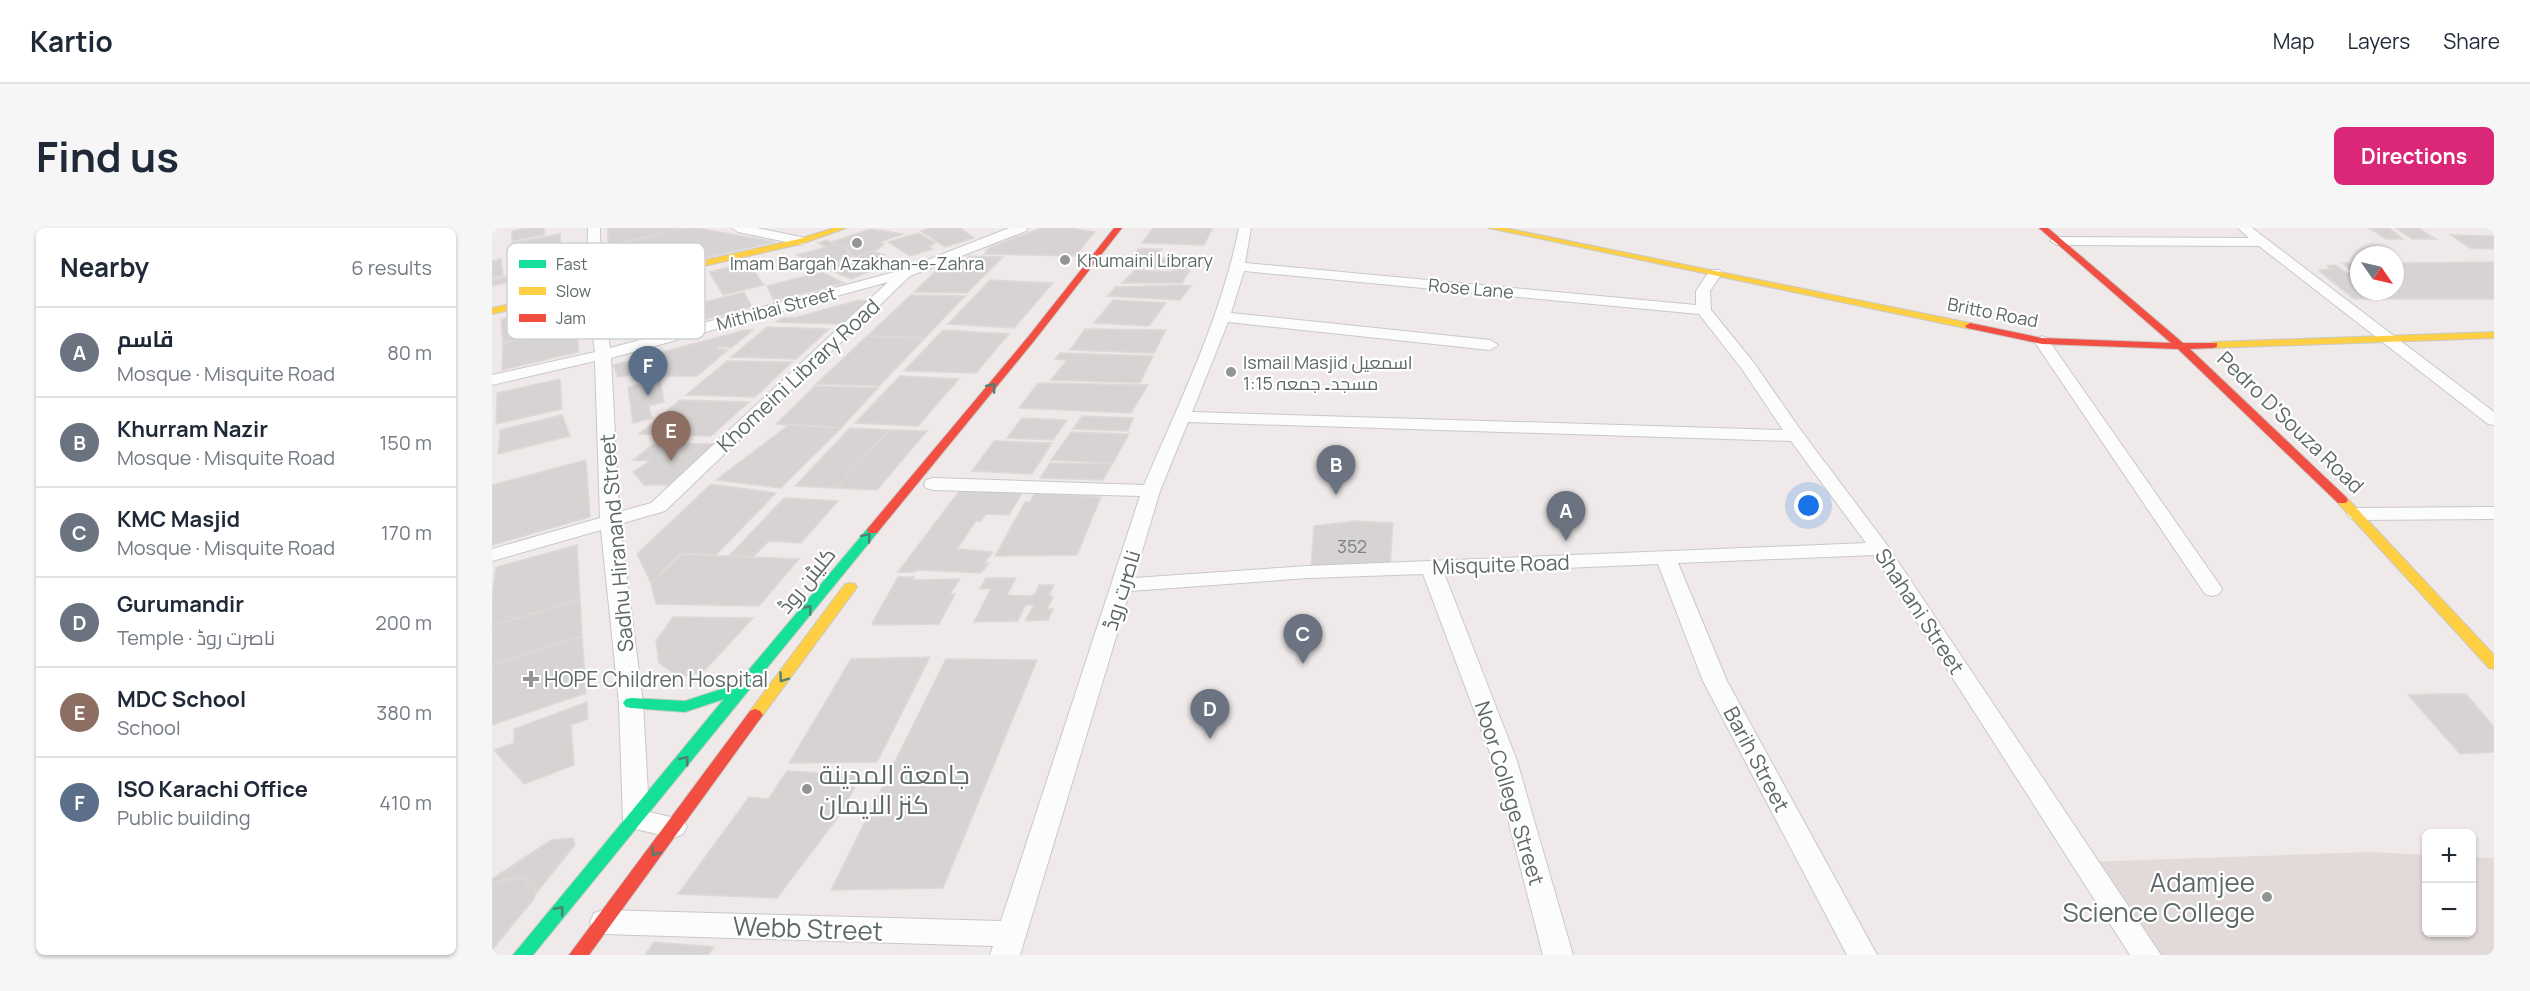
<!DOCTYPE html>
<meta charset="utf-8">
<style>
body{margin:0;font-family:Manrope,Cairo,sans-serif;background:#f6f6f7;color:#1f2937}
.controls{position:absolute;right:18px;bottom:18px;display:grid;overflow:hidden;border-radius:9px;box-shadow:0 2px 4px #0004}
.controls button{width:54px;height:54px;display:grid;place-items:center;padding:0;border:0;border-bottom:2px solid #e0e1e3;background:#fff;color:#1f2937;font:30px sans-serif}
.compass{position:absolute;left:1858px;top:18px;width:54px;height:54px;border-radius:50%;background:#fff;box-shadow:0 2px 4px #0004;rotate:124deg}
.you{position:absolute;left:1317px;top:278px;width:21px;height:21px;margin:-15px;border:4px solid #fff;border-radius:50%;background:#1a73e8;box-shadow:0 0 0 9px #1a73e833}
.badge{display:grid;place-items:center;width:39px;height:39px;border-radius:50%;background:#db2777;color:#fff;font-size:20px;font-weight:700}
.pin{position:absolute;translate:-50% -50px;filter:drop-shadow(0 2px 3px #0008)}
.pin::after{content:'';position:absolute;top:32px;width:21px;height:18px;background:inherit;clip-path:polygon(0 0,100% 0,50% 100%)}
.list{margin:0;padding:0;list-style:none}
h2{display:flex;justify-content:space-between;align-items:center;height:78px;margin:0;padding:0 24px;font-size:26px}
h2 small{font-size:20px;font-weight:400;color:#747a83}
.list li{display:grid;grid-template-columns:39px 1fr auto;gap:18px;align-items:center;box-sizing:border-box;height:90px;padding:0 24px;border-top:2px solid #e0e1e3}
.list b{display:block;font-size:22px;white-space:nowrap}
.list p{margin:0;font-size:20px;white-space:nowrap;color:#747a83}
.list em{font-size:20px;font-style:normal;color:#747a83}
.map{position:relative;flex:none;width:2002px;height:727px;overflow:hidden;border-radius:9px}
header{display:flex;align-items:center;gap:36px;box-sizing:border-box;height:84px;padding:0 30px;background:#fff;border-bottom:2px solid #e0e1e3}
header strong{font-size:28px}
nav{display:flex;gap:33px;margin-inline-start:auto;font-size:21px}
.intro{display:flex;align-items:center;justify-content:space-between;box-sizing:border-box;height:144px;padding:0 36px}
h1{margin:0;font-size:42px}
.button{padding:15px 27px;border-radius:9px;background:#db2777;color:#fff;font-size:21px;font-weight:700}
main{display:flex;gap:36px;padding:0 36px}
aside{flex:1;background:#fff;border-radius:9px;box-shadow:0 2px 4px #0004}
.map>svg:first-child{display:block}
.education{fill:#e1dad8}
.building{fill:#d6d3d2;stroke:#ded9d8;stroke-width:1.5}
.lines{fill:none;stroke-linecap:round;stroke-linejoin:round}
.street-casing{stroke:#c9c8c8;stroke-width:2}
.fast-casing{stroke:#c9c9c8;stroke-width:2}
.slow-casing{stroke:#c9c9c8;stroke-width:2}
.jam-casing{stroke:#c9c9c8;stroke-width:2}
.street{fill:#fdfcfc;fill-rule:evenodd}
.fast{fill:#16e098;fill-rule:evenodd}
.slow{fill:#ffcf43;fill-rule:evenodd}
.jam{fill:#f24e42;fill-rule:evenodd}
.oneway{stroke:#508072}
.poi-dot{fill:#919695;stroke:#fff;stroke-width:2}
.labels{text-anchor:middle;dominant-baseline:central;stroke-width:4.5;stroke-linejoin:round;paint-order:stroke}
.far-poi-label{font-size:18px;fill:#5e6868;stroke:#fff;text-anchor:start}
.far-street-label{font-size:18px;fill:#5e6868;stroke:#fff}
.number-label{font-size:18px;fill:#7d8484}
.street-label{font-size:21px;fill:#5e6868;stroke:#fff}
.poi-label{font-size:21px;fill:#5e6868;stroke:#fff;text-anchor:start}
.near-poi-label{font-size:26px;fill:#5e6868;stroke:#fff;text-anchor:start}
.near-street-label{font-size:26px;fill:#5e6868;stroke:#fff}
.key{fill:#fff;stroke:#cfd2d2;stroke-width:1.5}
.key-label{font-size:16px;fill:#5e6868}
</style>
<header>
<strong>Kartio</strong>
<nav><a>Map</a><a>Layers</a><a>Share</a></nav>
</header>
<div class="intro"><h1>Find us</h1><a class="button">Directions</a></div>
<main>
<aside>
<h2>Nearby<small>6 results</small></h2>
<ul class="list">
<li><span class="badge" style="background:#6b7280">A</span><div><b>قاسم</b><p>Mosque · Misquite Road</p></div><em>80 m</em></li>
<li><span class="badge" style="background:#6b7280">B</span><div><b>Khurram Nazir</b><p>Mosque · Misquite Road</p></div><em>150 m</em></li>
<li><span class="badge" style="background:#6b7280">C</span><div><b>KMC Masjid</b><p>Mosque · Misquite Road</p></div><em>170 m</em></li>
<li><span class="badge" style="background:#6b7280">D</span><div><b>Gurumandir</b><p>Temple · ناصرت روڈ</p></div><em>200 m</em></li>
<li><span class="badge" style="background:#8d6e63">E</span><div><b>MDC School</b><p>School</p></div><em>380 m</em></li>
<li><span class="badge" style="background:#5c6f8a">F</span><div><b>ISO Karachi Office</b><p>Public building</p></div><em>410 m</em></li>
</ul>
</aside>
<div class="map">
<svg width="2002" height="727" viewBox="0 0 2002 727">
<rect width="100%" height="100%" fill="#efeae9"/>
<path class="education" d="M1878,624L1934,627V704H1980V629L2002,630V727H1654L1593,634Z"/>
<path class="building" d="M35,0H52V7L20,13V3Z
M116,0H192L116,18Z
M192,0H206L283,14L118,52L116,18Z
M438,0H468L482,10L453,19L429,3Z
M549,0H578L603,4L583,28L492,26L497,20Z
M661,0H721L712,17L650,15Z
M1877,0H1897L1911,11H1894Z
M1904,0H1926L1944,11H1920Z
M378,1L411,6L388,14L392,16L386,21L364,29L355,25L359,23L339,14Z
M426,5L444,15L436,18L441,21L418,28L396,14Z
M68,6L69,33L19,43L20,15Z
M1959,7L2002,8V21L1978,20Z
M334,12L359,23L355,25L361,28L327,40L305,27L334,19L326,15Z
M646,21H670L663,30L704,31L698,42L632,39Z
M381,23L393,27L388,30L401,35L359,51L333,40Z
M477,28L511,29L475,65L422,64L448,39L466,40Z
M9,31L11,48L0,50V33Z
M256,34L272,57L231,67L217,44Z
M2002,34V71H1862L1826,42L1839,41L1835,38L1843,37L1855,45H1862L1850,35H1867V63H1903V35Z
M682,41L698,42L690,55H630L643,42L680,44Z
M330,44L352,55L282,73L275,58Z
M18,48L16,54L0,58V52Z
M498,52L561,55L522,100L456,96Z
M689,57L699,58L688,72L616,68L623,59Z
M252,64L260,79L200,95L192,79Z
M419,67L473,68L433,110L375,108Z
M367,72L378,73L351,96L284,94L290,90L305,89Z
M621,72L674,75L657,98L602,95Z
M81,76L84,99L11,115L9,91Z
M84,99L87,124L10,142L11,115Z
M275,99L337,101L304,131L239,129Z
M593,101L674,102L662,125L578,122Z
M253,102H261L239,120L227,118L225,120L236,122L205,148H150V145L126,149L121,137Z
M451,102L517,106L484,145L412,143Z
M375,108L433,110L387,158L324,156Z
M568,125L661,128L648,155L559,152L575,132L563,131Z
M235,133L300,134L263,169L194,167Z
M408,148L467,151L426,198L363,195Z
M168,150L172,174L157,178L160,190L141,195L136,159Z
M68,151L70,181L4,196L5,165Z
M546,155L656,157L639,185L527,180Z
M323,158L386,160L349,200L284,196Z
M188,172L257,174L219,208L147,206Z
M70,187L78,208L6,226L8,202Z
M590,188L641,190L636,203L581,201Z
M530,190L575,192L561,212L515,210Z
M298,196L349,200L289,260L224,252Z
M358,200L397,202L344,260L303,258Z
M397,202L435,203L385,262L344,260Z
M579,204L637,206L621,235L559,232Z
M502,213L560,215L540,246L480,243Z
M163,215L222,216L177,257H152L141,244L158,233L141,232Z
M94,232L98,289L0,317V257Z
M558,235L620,236L611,252L548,250Z
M219,256L284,265L224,327L189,325L159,355L145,326Z
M468,262L530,265L517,287L494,286L489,293H484L465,321L501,324L492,335H497L489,345L425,342L423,344H406Z
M543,265L609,269L585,327L503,328L533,274H538Z
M292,270L346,273L309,315L277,313L261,329L237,328Z
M864,293L901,295L898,338L819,340L822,298Z
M85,317L88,371L0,398V368L4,339Z
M190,326L307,331L267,378L164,376L159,355Z
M406,349H422L420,352L468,351L458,366H463L447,396L382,397L380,395Z
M494,350H524L515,367L539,368L544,365L547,357H562L557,367L561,369L555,381H561L556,392L533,393L542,377H533L526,393L482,394L499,360L488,361Z
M88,371L90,408L0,437V398Z
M181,389L261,390L213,442L196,448L183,446L167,435L164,413Z
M90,408L94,465L0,497V437Z
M438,429L385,534L297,535L359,431Z
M454,431L545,432L451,660L339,662Z
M1942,466H1974L2002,499V524L1968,526L1916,467Z
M95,474L96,491L79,497L82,537L32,556L2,522L22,515V501Z
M295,543L369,547L350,584L285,670L186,666L257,569L276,571Z
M81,610L83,617L44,665L31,650L13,651L0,656V651L59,612Z
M27,650L36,651L42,656L44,665L41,672L0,722V655Z
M162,714L222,719L216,727H153Z"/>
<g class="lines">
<g class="street-casing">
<path id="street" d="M96,0H108L109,60L118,120L410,42L517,0H535L534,3L418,48L173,283L128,296L151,475L157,584L191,592L195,599L191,606L182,610L135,599L131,592L127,475L109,302L0,333V321L108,290L103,133L0,157V147L103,124L95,60ZM396,54L159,275L127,284L119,130Z
M240,0H265L314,10L316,13L309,17L246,4Z
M747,0H759L753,35L1204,77V63L1218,42H1228L1230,45L1218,63L1219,82L1262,135L1310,204L1395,317L1669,727H1638L1382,327L1186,335L1235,453L1385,727H1355L1211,453L1166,336L952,345L1025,533L1081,727H1051L1001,533L931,346L816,350L638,363L528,727H498L501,718L112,706L102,703L98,694L102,685L112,682L509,693L648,268L441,262L434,260L432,256L434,252L441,250L652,257C688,173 729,90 747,0ZM752,43L1207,86L1250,141L1291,202L700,184L736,94L998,122L1006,117L998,112L739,85ZM696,194L1299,213L1374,315L816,338L642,350L668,263Z
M1746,0H1760L2002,184V197L1996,196L1767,18L1565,17L1558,13L1565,9L1757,10Z
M1550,108L1555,110L1727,356L1730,361L1727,366L1720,368L1713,366L1542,113Z
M2002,279V291L1865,292L1858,290L1855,286L1858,282L1865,280Z"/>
</g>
<g class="fast-casing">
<path id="fast" d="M381,298L387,302L385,305L41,727H21L232,471L193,484L139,480L134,479L131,475L134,471L139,470L193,473L245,456L377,299Z"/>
</g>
<g class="slow-casing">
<path id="slow" d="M342,0H354L309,16L0,86V80L307,11Z
M997,0H1013L1478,95L1483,98L1478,101Z
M2002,104V110L1721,120L1716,117L1721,114Z
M1850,268L1854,269L2002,427V441L1997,440L1846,275L1844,272L1846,269Z
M358,355L363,356L365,359L363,362L268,491H258L255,487L258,483L353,356Z"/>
</g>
<g class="jam-casing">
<path id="jam" d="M622,0H630L542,113L385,305H377L375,302L377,299L536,109Z
M1547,0H1556L1691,115H1725V119L1721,120L1698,121L1854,269L1856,272L1854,275H1846L1686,121L1550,116L1475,100L1473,98L1478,95L1550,110L1679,115Z
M263,481L268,483L271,487L268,491L97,727H77L258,483Z"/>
</g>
<use href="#street" class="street"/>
<use href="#fast" class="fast"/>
<use href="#slow" class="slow"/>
<use href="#jam" class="jam"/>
</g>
<defs><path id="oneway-chevron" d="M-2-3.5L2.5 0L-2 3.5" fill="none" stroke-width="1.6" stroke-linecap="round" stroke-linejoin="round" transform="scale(1.5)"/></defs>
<g class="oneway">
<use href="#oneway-chevron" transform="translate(500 159) rotate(-50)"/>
<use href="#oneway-chevron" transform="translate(375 309) rotate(-50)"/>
<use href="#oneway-chevron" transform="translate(316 381) rotate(-51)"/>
<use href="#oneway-chevron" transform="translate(291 450) rotate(126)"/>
<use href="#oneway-chevron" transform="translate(193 532) rotate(-51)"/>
<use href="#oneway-chevron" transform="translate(163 624) rotate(126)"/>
<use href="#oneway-chevron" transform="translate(68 682) rotate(-50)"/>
</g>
<g class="poi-dot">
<circle cx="365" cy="15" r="6"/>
<circle cx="573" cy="32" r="6"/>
<circle cx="739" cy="144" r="6"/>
<path d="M36 442h6v6h6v6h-6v6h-6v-6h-6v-6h6z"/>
<circle cx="315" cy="561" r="6"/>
<circle cx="1775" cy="669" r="6"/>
</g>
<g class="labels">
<g class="far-poi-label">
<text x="585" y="32">Khumaini Library</text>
<text x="365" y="35" text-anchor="middle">Imam Bargah Azakhan-e-Zahra</text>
<text x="751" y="134">Ismail Masjid اسمعیل<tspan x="751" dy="21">مسجد۔ جمعہ 1:15</tspan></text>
</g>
<g class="far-street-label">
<text transform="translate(979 60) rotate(5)">Rose Lane</text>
<text transform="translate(284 80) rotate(-15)">Mithibai Street</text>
<text transform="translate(1501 84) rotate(11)">Britto Road</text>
</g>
<g class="number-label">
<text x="860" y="318">352</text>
</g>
<g class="street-label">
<text transform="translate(306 147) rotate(-43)">Khomeini Library Road</text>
<text transform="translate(1799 194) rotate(44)">Pedro D'Souza Road</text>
<text transform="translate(124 315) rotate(-95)">Sadhu Hiranand Street</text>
<text transform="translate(1009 336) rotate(-2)">Misquite Road</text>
<text transform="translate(314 352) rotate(-51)">کلیٹن روڈ</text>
<text transform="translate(629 362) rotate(-73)">ناصرت روڈ</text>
<text transform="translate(1428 383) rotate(57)">Shahani Street</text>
<text transform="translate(1265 531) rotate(62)">Barih Street</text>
<text transform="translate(1018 565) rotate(73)">Noor College Street</text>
</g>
<g class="poi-label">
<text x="52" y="451">HOPE Children Hospital</text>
</g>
<g class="near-poi-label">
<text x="327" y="546">جامعة المدينة<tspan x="327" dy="30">كنز الايمان</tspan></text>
<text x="1763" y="654" text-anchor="end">Adamjee<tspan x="1763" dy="30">Science College</tspan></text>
</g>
<g class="near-street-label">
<text transform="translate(316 700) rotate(2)">Webb Street</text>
</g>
</g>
<rect x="15" y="15" width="198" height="96" rx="9" class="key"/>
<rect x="27" y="32" width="27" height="8" fill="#16e098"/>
<rect x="27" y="59" width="27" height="8" fill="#ffcf43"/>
<rect x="27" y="86" width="27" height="8" fill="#f24e42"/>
<g class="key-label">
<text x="64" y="42">Fast</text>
<text x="64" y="69">Slow</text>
<text x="64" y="96">Jam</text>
</g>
</svg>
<div class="controls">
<button>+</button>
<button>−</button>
</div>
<svg class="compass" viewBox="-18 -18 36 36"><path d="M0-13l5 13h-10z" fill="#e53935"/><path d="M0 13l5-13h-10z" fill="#747a83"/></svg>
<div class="you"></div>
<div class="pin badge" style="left:1074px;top:313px;background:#6b7280">A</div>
<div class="pin badge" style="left:844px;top:267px;background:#6b7280">B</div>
<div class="pin badge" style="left:811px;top:436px;background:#6b7280">C</div>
<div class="pin badge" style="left:718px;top:511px;background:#6b7280">D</div>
<div class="pin badge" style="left:179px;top:233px;background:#8d6e63">E</div>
<div class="pin badge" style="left:156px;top:168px;background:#5c6f8a">F</div>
</div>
</main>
